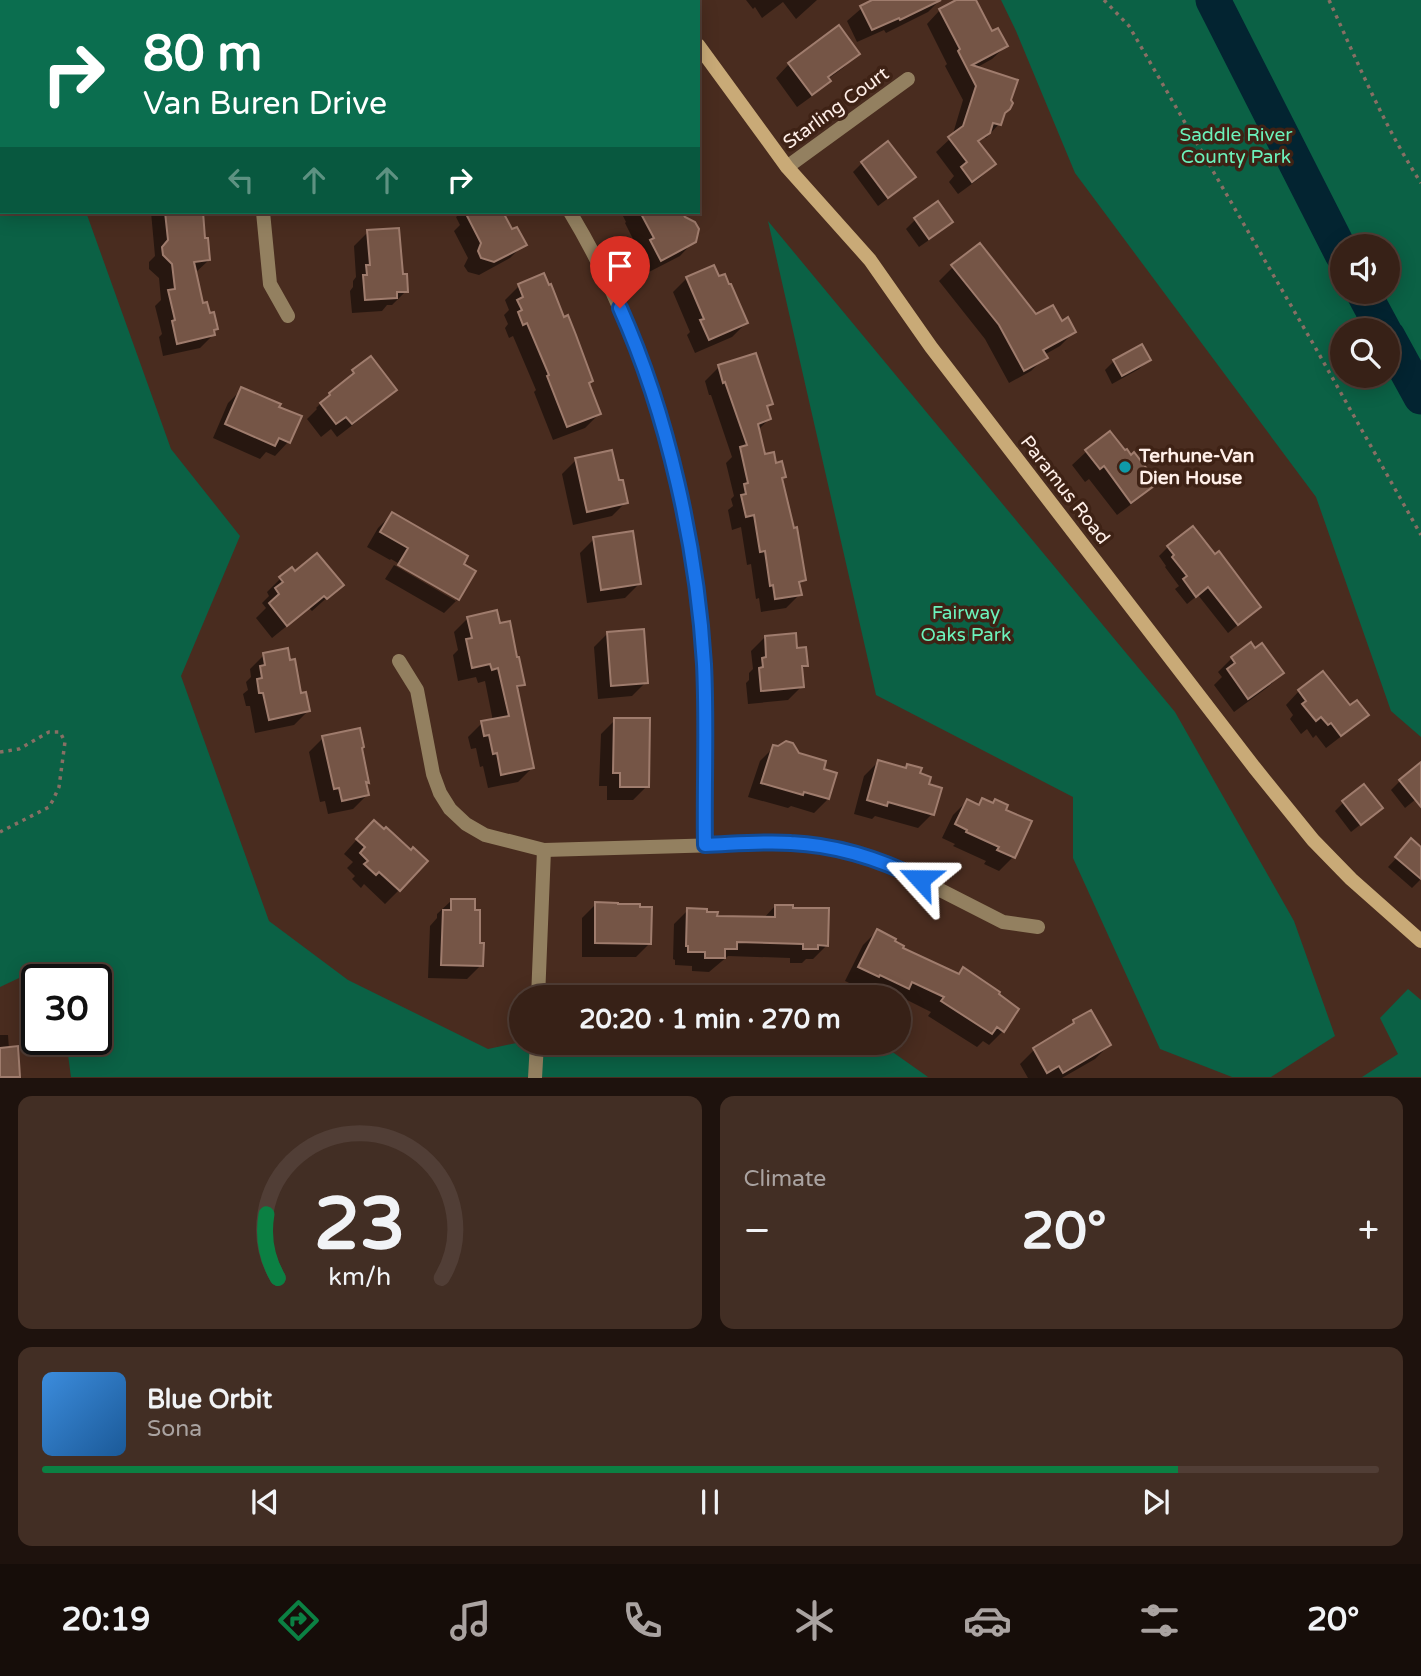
<!DOCTYPE html>
<html lang="en">
<head>
<meta charset="utf-8">
<style>
  :root { --surface:#372117; --page:#422e24; --text:#f1f3f6; --muted:#aaa3a1; --line:#513e36; --accent:#0b8043 }
  body { margin:0; font-family:"Varela Round",sans-serif; background:var(--page); color:var(--text); height:100vh; display:flex; flex-direction:column; font-size:26px; white-space:nowrap }
  * { box-sizing:border-box; margin:0 }
  p { font-size:23px; color:var(--muted) }
  .icon { flex:none; width:38px; height:38px; fill:none; stroke:currentColor; stroke-width:2; stroke-linecap:round; stroke-linejoin:round }
  .map { position:relative; height:1078px; overflow:hidden }
  .side { display:flex; flex-direction:column; gap:18px; padding:18px; background:#1e120d; flex:1 }
  .side>* { flex:none }
  .hud { position:absolute; left:0px; top:0px; width:700px; height:214px; box-shadow:0 4px 18px #0003,0 0 0 2px var(--line); background:#0b6e4f; color:#fff; overflow:hidden }
  .fabs { position:absolute; left:1330px; top:234px; display:grid; gap:14px }
  .fabs a { display:grid; place-items:center; width:70px; height:70px; border-radius:50%; background:var(--surface); box-shadow:0 4px 18px #0003,0 0 0 2px var(--line); font-size:35px }
  .speed { position:absolute; left:21px; top:964px; display:flex; gap:14px; font-size:35px; font-weight:700; text-align:center }
  .speed>* { display:grid; place-content:center; width:91px; height:91px; border-radius:50%; background:var(--surface); box-shadow:0 4px 18px #0003,0 0 0 2px var(--line); line-height:1 }
  .speed .limit { border:4px solid #111; border-radius:10px; background:#fff; color:#111 }
  .pin { position:absolute; display:grid; place-items:center; width:60px; height:60px; color:#fff; margin:-72px -30px; border-radius:50% 50% 50% 0; rotate:-45deg; box-shadow:0 0 7px #0007 }
  .pin .icon { rotate:45deg }
  .me { position:absolute; width:77px; margin:-38px; rotate:294deg; stroke-linejoin:round; filter:drop-shadow(0 0 5px #0008) }
  .turn { display:flex; align-items:center; gap:24px; height:147px; padding:0 28px; font-size:32px }
  .turn .icon { width:91px; height:91px; stroke-width:2.5 }
  .turn b { display:block; font-size:49px; line-height:60px }
  .lanes { display:flex; align-items:center; height:66px; padding:0 28px; background:#0003; justify-content:center; gap:35px; direction:ltr }
  .lanes .off { opacity:.35 }
  .big { font-size:52px; font-weight:700; line-height:1.1 }
  .side .tile { flex:1; display:flex; flex-direction:column; justify-content:center; gap:10px; min-width:0; padding:0 24px; border-radius:14px; background:var(--page) }
  .side .dial { align-items:center; gap:0 }
  .dial svg { height:182px; overflow:visible; fill:none; stroke:var(--line); stroke-width:7; stroke-linecap:round; text-anchor:middle }
  .dial text { fill:var(--text); stroke:none }
  .song { display:flex; align-items:center; gap:21px }
  .cover { width:84px; height:84px; border-radius:10px; background:linear-gradient(135deg,hsl(210 70% 55%),hsl(210 70% 35%)) }
  .played { height:7px; border-radius:4px; background:linear-gradient(90deg,var(--accent) 85%,var(--line) 85%) }
  .keys { display:flex; justify-content:space-around; direction:ltr }
  .heat { display:flex; justify-content:space-between; align-items:center; font-size:38px; direction:ltr }
  .side .tiles { flex:1; display:grid; gap:18px; grid-template-columns:1fr 1fr }
  .tile:last-child { grid-column:span 2 }
  .trip { position:absolute; left:509px; top:985px; width:402px; height:70px; border-radius:35px; background:var(--surface); box-shadow:0 4px 18px #0003,0 0 0 2px var(--line); font-weight:700; line-height:70px; text-align:center }
  .menu { display:flex; height:112px; justify-content:space-around; align-items:center; background:#160d09; color:var(--muted) }
  .menu .icon { width:49px; height:49px }
  .menu .active { color:var(--accent) }
  .menu b { font-size:32px; color:var(--text) }
  .map>svg:first-child { display:block }
</style>
</head>
<body>
<div class="map">
<svg width="1421" height="1078" viewBox="0 0 1421 1078">
  <rect width="100%" height="100%" fill="#492c1f"/>
  <g fill="#0b6145" fill-rule="evenodd">
    <polygon points="0,0 26,0 27,2 2,2 2,212 86,212 171,449 240,536 181,676 269,921 348,980 488,1049 521,1042 874,1043 894,1053 928,1077 71,1077 66,1040 96,1040 96,980 57,980 53,962 0,987"/>
    <path d="M 1001,0 L 1421,0 L 1421,737 L 1391,711 L 1316,497 L 1075,173 L 1016,31 ZM 1342,247 L 1388,247 L 1388,292 L 1342,292 ZM 1342,331 L 1388,331 L 1388,376 L 1342,376 Z"/>
    <polygon points="768,221 1175,712 1294,921 1335,1036 1271,1077 1232,1077 1160,1049 1073,858 1073,797 876,695"/>
    <polygon points="1408,989 1421,1000 1421,1077 1362,1077 1398,1054 1380,1018"/>
  </g>
  <g fill="#0007">
    <polygon points="127,0 173,0 171,2 128,2"/>
    <polygon points="279,0 320,0 311,2 279,2"/>
    <polygon points="746,0 817,0 796,19 783,2 762,18 755,7 753,9"/>
    <polygon points="871,0 940,0 928,12 886,33 884,30 857,42 847,21"/>
    <polygon points="960,0 974,0 991,33 1006,46 992,59 976,68 1003,115 999,124 986,138 983,137 977,143 994,164 980,178 958,194 949,182 954,176 936,152 952,137 963,100 945,66 947,64 927,24 940,10"/>
    <polygon points="857,54 843,68 828,79 828,81 815,94 797,107 776,78 789,64"/>
    <polygon points="888,144 913,177 904,186 878,206 853,172 862,163"/>
    <polygon points="938,203 951,222 942,231 919,247 906,229 915,220"/>
    <polygon points="151,212 200,212 203,240 209,260 195,273 202,305 216,329 213,332 214,334 200,348 163,356 159,337 162,334 155,306 161,300 159,278 149,269 149,262 155,256"/>
    <polygon points="299,212 328,212 324,216 300,216"/>
    <polygon points="462,212 501,212 511,232 524,244 510,258 479,275 468,272 464,266 468,258 454,231 460,225 456,217"/>
    <polygon points="624,212 680,212 694,241 680,256 647,273 637,255 640,253 625,223 626,222 622,214"/>
    <polygon points="368,232 401,276 406,291 392,305 387,305 382,311 352,313 350,291 353,287 353,281 356,277 354,246"/>
    <polygon points="953,267 1035,317 1061,323 1074,332 1060,346 1044,355 1045,357 1031,371 1009,383 985,339 939,281"/>
    <polygon points="687,278 746,323 732,337 695,353 687,335 690,332 673,292"/>
    <polygon points="519,286 588,384 599,414 585,428 553,440 534,392 536,390 513,336 509,338 505,328 508,324 504,315 509,310 505,300"/>
    <polygon points="370,359 394,390 380,404 337,437 331,429 321,437 307,419 317,409 316,408 353,372"/>
    <polygon points="1148,360 1139,369 1112,384 1105,370 1114,361"/>
    <polygon points="719,367 771,403 766,408 769,419 758,430 764,456 775,465 784,477 781,480 804,580 798,586 800,594 786,608 761,612 759,598 756,599 751,564 747,565 741,527 732,530 728,510 733,506 731,499 734,496 726,463 732,457 711,395 709,395 705,381"/>
    <polygon points="242,389 288,442 275,456 266,452 260,459 213,438 228,403"/>
    <polygon points="1110,434 1155,483 1141,497 1117,515 1089,479 1085,482 1072,465 1086,452"/>
    <polygon points="576,460 617,482 626,502 612,516 573,525 562,474"/>
    <polygon points="392,514 462,564 474,571 458,599 444,613 385,579 394,565 456,601 456,597 391,559 390,560 367,547 378,528"/>
    <polygon points="594,539 639,584 625,598 587,603 580,553"/>
    <polygon points="1168,547 1259,607 1228,633 1198,595 1187,604 1175,589 1179,586 1165,567 1166,566 1159,556"/>
    <polygon points="295,573 341,585 312,611 309,608 272,638 256,618 266,608 262,603 269,596 267,592 281,578"/>
    <polygon points="468,618 523,684 516,690 532,768 518,782 488,788 483,766 480,767 476,748 471,749 468,737 482,723 493,721 485,681 478,683 476,677 458,681 453,655 458,650 454,632"/>
    <polygon points="608,633 646,682 632,696 598,699 594,647"/>
    <polygon points="765,637 795,650 806,665 801,670 802,686 788,700 748,704 746,683 749,680 749,673 753,669 751,651"/>
    <polygon points="264,655 300,695 308,711 294,725 255,733 250,706 246,706 243,694 248,690 246,682 251,677 250,669"/>
    <polygon points="1232,658 1282,673 1268,687 1234,712 1214,685 1222,677 1218,672"/>
    <polygon points="1299,691 1350,708 1366,715 1352,728 1326,748 1316,735 1313,738 1307,729 1301,734 1290,719 1293,715 1286,705"/>
    <polygon points="615,720 647,786 633,800 607,800 607,786 599,786 601,734"/>
    <polygon points="323,738 360,749 367,782 365,784 367,795 353,809 328,814 325,801 320,802 309,752"/>
    <polygon points="774,747 798,755 821,770 828,799 814,813 791,806 788,808 748,797 760,761"/>
    <polygon points="878,762 904,770 907,766 918,775 927,785 932,814 918,828 875,816 872,819 854,814 864,776"/>
    <polygon points="1421,766 1421,795 1405,808 1391,790 1400,781"/>
    <polygon points="982,800 992,804 995,801 1004,810 1013,857 999,871 984,864 986,861 953,846 955,844 942,838 953,815 967,801 977,805"/>
    <polygon points="1344,802 1371,816 1351,832 1335,811"/>
    <polygon points="360,836 399,890 385,904 364,884 361,888 352,879 355,876 347,868 353,862 344,854"/>
    <polygon points="1406,848 1421,849 1421,879 1412,888 1388,867"/>
    <polygon points="452,900 478,944 481,965 467,979 428,978 430,926 437,918 437,914"/>
    <polygon points="596,904 650,943 636,957 582,957 582,918"/>
    <polygon points="775,906 827,945 813,959 806,959 802,963 790,963 790,958 728,956 709,972 692,971 692,966 675,965 675,960 673,959 674,924 688,910 705,913 716,918 763,919"/>
    <polygon points="877,931 901,948 957,975 963,969 1003,1031 989,1045 983,1041 977,1047 928,1016 931,1012 899,996 898,998 885,998 866,988 864,990 845,981 863,945"/>
    <polygon points="1074,1022 1109,1045 1095,1059 1062,1078 1028,1078 1020,1064 1034,1050 1065,1031"/>
    <polygon points="0,1035 8,1035 9,1049 17,1048 18,1078 0,1078"/>
  </g>
  <g fill="none" stroke-linecap="round" stroke-linejoin="round">
    <g stroke="#032431" stroke-width="35">
      <polyline points="1213,0 1342,254"/>
      <polyline points="1363,292 1384,331"/>
      <polyline points="1388,337 1421,397"/>
    </g>
  </g>
  <g fill="#755546" stroke="#9f7c6d" stroke-width="2">
    <polygon points="872,0 941,0 900,20 899,18 872,30 860,6"/>
    <polygon points="956,0 976,0 992,31 998,28 1008,46 972,65 1018,80 1011,100 1013,103 1010,109 1005,113 1001,125 993,123 990,133 978,141 996,164 972,182 961,167 967,162 948,137 963,126 976,86 958,51 960,49 939,9"/>
    <polygon points="839,25 860,54 828,77 831,81 812,95 788,63"/>
    <polygon points="888,141 916,177 888,198 861,162"/>
    <polygon points="938,201 953,222 929,239 914,218"/>
    <polygon points="165,212 203,212 205,238 208,238 210,260 194,262 203,303 207,302 210,313 214,312 218,329 214,330 215,335 177,344 172,321 175,320 168,290 175,289 172,264 163,255 162,247 168,240"/>
    <polygon points="465,212 503,212 512,229 517,227 527,245 494,262 481,258 478,251 481,243"/>
    <polygon points="640,212 682,212 685,217 695,222 699,229 696,242 661,261 650,240 654,238"/>
    <polygon points="399,228 403,274 407,274 408,292 397,292 397,298 365,300 363,275 367,275 366,265 370,265 367,230"/>
    <polygon points="980,243 1036,314 1053,305 1062,321 1068,317 1076,332 1043,350 1048,358 1024,371 999,325 951,265"/>
    <polygon points="714,265 719,276 725,274 729,284 731,284 748,323 709,340 700,320 704,319 686,277"/>
    <polygon points="544,273 549,285 551,284 564,317 568,315 576,335 593,381 589,383 601,414 567,427 547,376 549,375 527,323 523,325 518,312 522,310 517,300 523,297 518,284"/>
    <polygon points="1142,344 1151,360 1122,376 1113,360"/>
    <polygon points="756,353 773,404 767,406 771,419 758,424 765,454 774,452 776,463 782,461 786,477 782,478 794,528 797,527 806,580 799,582 802,595 775,599 773,585 770,586 765,551 760,552 754,515 746,517 741,495 746,494 744,484 748,483 740,447 747,445 725,382 723,383 718,365"/>
    <polygon points="371,356 397,390 352,424 346,417 336,424 320,403 330,395 329,393 354,373 352,370"/>
    <polygon points="241,387 281,404 279,407 302,416 290,443 279,438 275,446 225,424"/>
    <polygon points="1110,431 1125,450 1127,449 1131,455 1134,452 1158,483 1131,503 1104,466 1100,469 1085,450"/>
    <polygon points="612,450 619,480 623,480 628,503 587,512 575,458"/>
    <polygon points="392,512 468,556 464,564 476,571 459,600 398,565 408,548 380,532"/>
    <polygon points="1193,526 1215,554 1219,551 1261,607 1238,625 1208,587 1196,597 1183,579 1187,576 1172,557 1174,555 1167,546"/>
    <polygon points="633,531 641,584 601,590 593,537"/>
    <polygon points="317,553 344,585 327,599 324,596 287,626 269,603 279,594 275,588 283,582 279,577 292,567 295,571"/>
    <polygon points="497,610 500,623 510,621 517,657 519,657 525,685 517,686 534,768 501,775 497,753 493,754 489,735 484,736 481,721 509,716 498,668 492,670 490,664 472,668 466,639 472,638 467,617"/>
    <polygon points="644,629 648,683 611,686 607,632"/>
    <polygon points="796,633 797,648 806,647 808,666 802,666 804,687 761,691 759,668 763,667 762,658 766,657 765,636"/>
    <polygon points="1251,642 1255,648 1262,643 1284,673 1248,699 1227,669 1235,663 1231,657"/>
    <polygon points="288,648 290,660 295,659 301,693 306,692 310,711 269,720 263,693 259,693 257,679 262,678 260,666 265,665 263,653"/>
    <polygon points="1323,671 1350,705 1357,700 1369,715 1341,736 1331,723 1328,725 1321,717 1316,721 1302,704 1306,701 1298,690"/>
    <polygon points="614,718 650,718 649,787 620,787 620,773 613,773"/>
    <polygon points="360,728 364,747 362,748 369,783 366,782 369,795 342,801 339,788 334,789 322,736"/>
    <polygon points="786,741 793,743 799,753 826,761 824,769 837,773 829,799 804,792 803,795 761,783 773,745 778,746"/>
    <polygon points="878,760 906,768 907,764 922,768 920,773 931,777 929,784 942,788 934,815 888,802 887,806 867,800"/>
    <polygon points="1421,762 1421,807 1399,780"/>
    <polygon points="1364,784 1383,808 1361,825 1342,801"/>
    <polygon points="982,798 993,803 995,799 1008,805 1006,810 1032,821 1015,858 997,850 999,847 966,832 967,830 955,824 967,799 979,805"/>
    <polygon points="374,820 384,829 386,827 411,850 413,847 428,861 400,891 379,872 376,875 364,864 368,861 360,853 365,847 356,839"/>
    <polygon points="1411,838 1421,847 1421,879 1395,857"/>
    <polygon points="451,899 475,899 475,910 480,910 480,943 484,943 483,966 441,965 443,910 451,910"/>
    <polygon points="595,902 618,903 618,904 640,904 640,907 652,907 651,944 595,943"/>
    <polygon points="775,905 793,905 793,908 829,908 828,946 818,945 818,949 803,949 803,944 737,942 737,949 725,949 725,958 705,958 705,952 688,952 688,946 686,946 687,908 707,909 707,912 718,912 717,916 775,917"/>
    <polygon points="877,929 896,939 895,941 904,946 903,948 959,974 963,967 1000,992 999,994 1019,1009 1004,1032 997,1027 992,1034 941,1001 944,997 912,982 909,989 880,975 879,977 858,967"/>
    <polygon points="1091,1010 1111,1045 1063,1073 1059,1066 1047,1073 1033,1048 1074,1023 1073,1020"/>
    <polygon points="18,1046 20,1077 0,1077 0,1048"/>
  </g>
  <g fill="none" stroke-linecap="round" stroke-linejoin="round">
    <g stroke="#886f64" stroke-width="3.5" stroke-dasharray="3.5 5" stroke-linecap="butt">
      <polyline points="1104,0 1129,26 1315,347 1421,535"/>
      <path d="M 1329,0 C 1357,61 1384,126 1421,183"/>
      <polyline points="0,752 19,749 49,732 60,732 65,742 59,787 53,800 49,807 0,832"/>
    </g>
    <g stroke="#938060" stroke-width="14">
      <polyline points="238,0 239,2"/>
      <polyline points="469,2 471,0"/>
      <polyline points="787,167 908,79"/>
      <polyline points="263,212 270,284 288,316"/>
      <path d="M 570,212 C 649,343 696,512 704,665 C 706,725 704,786 705,845"/>
      <polyline points="399,661 417,690 433,774 440,793 450,809 466,824 485,835 544,850 790,843 832,848 863,856 903,871 1003,922 1038,927"/>
      <polyline points="538,998 544,850"/>
      <polyline points="535,1078 537,1043"/>
    </g>
    <g stroke="#c9aa77" stroke-width="14">
      <polyline points="667,0 668,2"/>
      <polyline points="698,45 787,167 870,260 931,347 1254,767 1313,840 1351,879 1421,941"/>
    </g>
  </g>
  <g fill="none" stroke-linecap="round" stroke-linejoin="round">
    <defs>
      <path id="route" d="M 620,308 C 668,415 697,548 704,664 C 707,724 704,785 705,845 C 733,844 763,841 791,843 C 836,845 880,859 920,879"/>
    </defs>
    <use href="#route" stroke="#114b97" stroke-width="18"/>
    <use href="#route" stroke="#1a73e8" stroke-width="12"/>
  </g>
  <circle fill="#0f9aa8" stroke="#3e2215" stroke-width="2.5" cx="1125" cy="467" r="7"/>
  <g text-anchor="middle" dominant-baseline="central" stroke-width="7" stroke-linejoin="round" paint-order="stroke">
    <g font-size="19" fill="#ffefe8" stroke="#3e2215">
      <text transform="translate(836 108) rotate(-36)">Starling Court</text>
      <text transform="translate(1065 490) rotate(52)">Paramus Road</text>
    </g>
    <g font-size="19" fill="#6bf2bb" stroke="#3e2215">
      <text x="1236" y="135">Saddle River<tspan x="1236" dy="22">County Park</tspan></text>
      <text x="966" y="613">Fairway<tspan x="966" dy="22">Oaks Park</tspan></text>
    </g>
    <g font-size="19" font-weight="bold" fill="#ffefe8" stroke="#3e2215" text-anchor="start">
      <text x="1139" y="456">Terhune-Van<tspan x="1139" dy="22">Dien House</tspan></text>
    </g>
  </g>
</svg>
<div class="fabs">
<a><svg class="icon" aria-label="sound" viewBox="0 0 24 24"><path d="M4 9h4l5-4v14l-5-4H4zM17 9q2 3 0 6"/></svg></a>
<a><svg class="icon" aria-label="search" viewBox="0 0 24 24"><circle cx="10" cy="10" r="6"/><path d="M15 15l6 6"/></svg></a>
</div>
<div class="speed"><div class="limit">30</div></div>
<div class="pin" style="left:620px;top:308px;background:#d93025"><svg class="icon" aria-label="arrive" viewBox="0 0 24 24"><path d="M6 21V4h12l-3 4 3 4H6"/></svg></div>
<svg class="me" style="left:920px;top:879px" viewBox="-20 -20 40 40"><path d="M0-17L14 15 0 8-14 15z" fill="#1a73e8" stroke="#fff" stroke-width="4"/></svg>
<div class="trip">20:20 · 1 min · 270 m</div>
<div class="hud">
<div class="turn"><svg class="icon" aria-label="right" viewBox="0 0 24 24"><path d="M7 20v-9h11M14 6l5 5-5 5"/></svg><div><b>80 m</b>Van Buren Drive</div></div>
<div class="lanes"><svg class="icon off" aria-label="left" viewBox="0 0 24 24"><path d="M17 20v-9H6M10 6l-5 5 5 5"/></svg><svg class="icon off" aria-label="ahead" viewBox="0 0 24 24"><path d="M12 20V5M6 11l6-6 6 6"/></svg><svg class="icon off" aria-label="ahead" viewBox="0 0 24 24"><path d="M12 20V5M6 11l6-6 6 6"/></svg><svg class="icon" aria-label="right" viewBox="0 0 24 24"><path d="M7 20v-9h11M14 6l5 5-5 5"/></svg></div>
</div>
</div>
<section class="side">
<div class="tiles">
<div class="tile dial"><svg viewBox="0 0 100 80">
<path d="M14 69A42 42 0 1 1 86 69"/>
<path d="M14 69A42 42 0 0 1 9 41" stroke="#0b8043"/>
<text x="50" y="56" font-size="32" font-weight="700">23</text>
<text x="50" y="72" font-size="11">km/h</text>
</svg></div>
<div class="tile"><p>Climate</p>
<div class="heat"><a>−</a><b class="big">20°</b><a>+</a></div>
</div>
<div class="tile">
<div class="song"><i class="cover"></i><div><b>Blue Orbit</b><p>Sona</p></div></div>
<div class="played"></div>
<div class="keys"><svg class="icon" aria-label="previous" viewBox="0 0 24 24"><path d="M18 5L8 12l10 7zM5 5v14"/></svg><svg class="icon" aria-label="pause" viewBox="0 0 24 24"><path d="M8 5v14M16 5v14"/></svg><svg class="icon" aria-label="next" viewBox="0 0 24 24"><path d="M6 5l10 7-10 7zM19 5v14"/></svg></div>
</div>
</div>
</section>
<nav class="menu">
<b>20:19</b>
<svg class="icon active" aria-label="directions" viewBox="0 0 24 24"><path d="M12 3l9 9-9 9-9-9zM9 14v-3h6M13 9l2 2-2 2"/></svg>
<svg class="icon" aria-label="music" viewBox="0 0 24 24"><path d="M9 18V5l10-2v13"/><circle cx="6" cy="18" r="3"/><circle cx="16" cy="16" r="3"/></svg>
<svg class="icon" aria-label="phone" viewBox="0 0 24 24"><path d="M5 4h4l2 5-3 2q2 4 5 5l2-3 5 2v4C11 20 4 13 5 4z"/></svg>
<svg class="icon" aria-label="climate" viewBox="0 0 24 24"><path d="M12 3v18M4 7l16 10M4 17L20 7"/></svg>
<svg class="icon" aria-label="car" viewBox="0 0 24 24"><path d="M5 17H2v-5l4-1 3-4h7l3 4 3 1v5h-3M9 17h6M6 11h13"/><circle cx="7" cy="17" r="2"/><circle cx="17" cy="17" r="2"/></svg>
<svg class="icon" aria-label="filters" viewBox="0 0 24 24"><path d="M4 7h16M4 17h16"/><circle cx="9" cy="7" r="2"/><circle cx="15" cy="17" r="2"/></svg>
<b>20°</b>
</nav>
</body>
</html>
